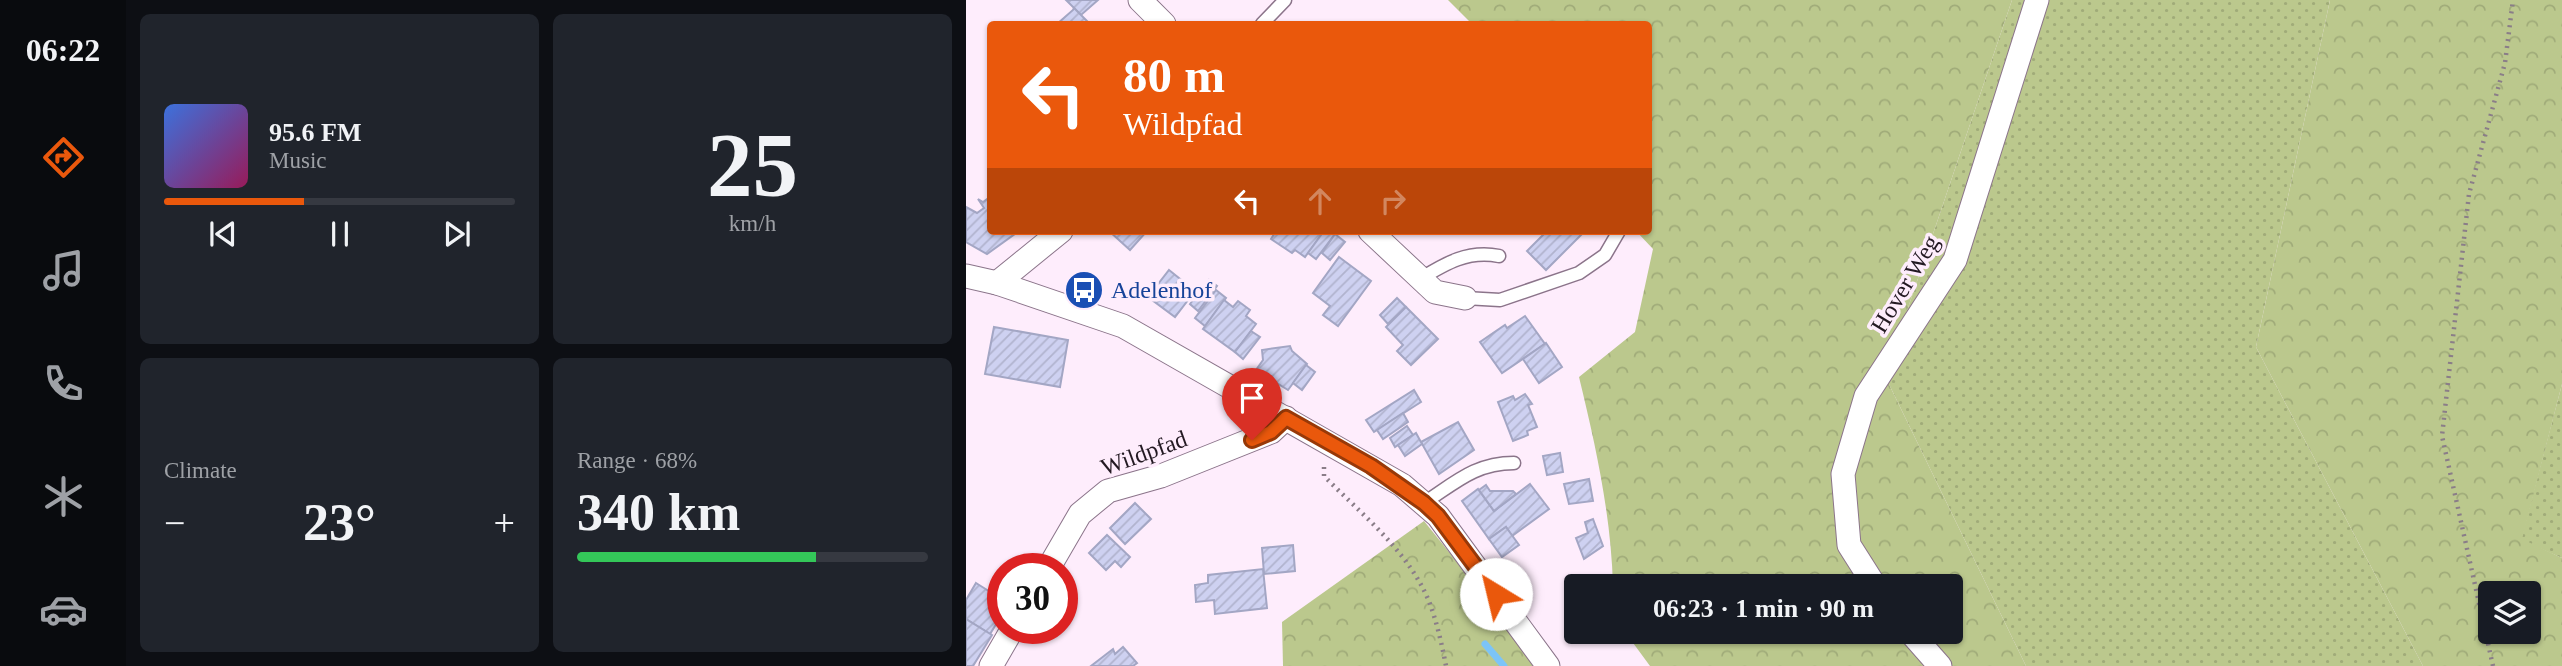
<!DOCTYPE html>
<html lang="en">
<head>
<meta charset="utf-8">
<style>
  :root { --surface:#171b24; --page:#20242c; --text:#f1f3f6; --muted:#9ea1a6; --line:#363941; --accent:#ea580c }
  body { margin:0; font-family:Georgia,serif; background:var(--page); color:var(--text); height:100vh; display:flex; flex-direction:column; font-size:26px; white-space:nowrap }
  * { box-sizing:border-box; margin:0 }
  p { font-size:23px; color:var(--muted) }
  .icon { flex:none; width:38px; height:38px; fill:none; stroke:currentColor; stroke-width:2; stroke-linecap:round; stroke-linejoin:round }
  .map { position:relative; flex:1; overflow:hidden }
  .details { display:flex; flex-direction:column; gap:14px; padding:14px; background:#0d0f14; width:840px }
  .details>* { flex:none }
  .guide { position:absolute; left:21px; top:21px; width:665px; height:214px; border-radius:7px; box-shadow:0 2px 5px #0004; background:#ea580c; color:#fff; overflow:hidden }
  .fabs { position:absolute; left:1512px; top:581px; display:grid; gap:14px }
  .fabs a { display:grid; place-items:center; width:63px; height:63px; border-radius:7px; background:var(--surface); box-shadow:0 2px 5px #0004; font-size:35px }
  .speed { position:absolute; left:21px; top:553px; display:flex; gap:14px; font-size:35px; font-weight:700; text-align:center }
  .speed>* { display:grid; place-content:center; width:91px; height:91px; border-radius:50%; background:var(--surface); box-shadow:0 2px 5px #0004; line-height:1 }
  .speed .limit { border:10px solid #d22; background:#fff; color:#111 }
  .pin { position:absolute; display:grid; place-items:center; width:60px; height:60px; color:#fff; margin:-72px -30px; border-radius:50% 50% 50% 0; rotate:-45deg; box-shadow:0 0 7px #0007 }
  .pin .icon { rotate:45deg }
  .me { position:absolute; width:77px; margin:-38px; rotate:324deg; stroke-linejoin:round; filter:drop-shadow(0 0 5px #0008) }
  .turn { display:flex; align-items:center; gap:24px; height:147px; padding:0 21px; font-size:32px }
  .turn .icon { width:91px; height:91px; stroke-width:2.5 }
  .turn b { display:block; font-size:49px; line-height:60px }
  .lanes { display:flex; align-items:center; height:66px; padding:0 21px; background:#0003; justify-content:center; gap:35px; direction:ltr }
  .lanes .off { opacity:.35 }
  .big { font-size:52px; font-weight:800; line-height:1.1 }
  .details .card { flex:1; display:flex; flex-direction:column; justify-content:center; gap:10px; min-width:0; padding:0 24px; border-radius:10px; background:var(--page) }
  .details .dial { align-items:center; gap:0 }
  .dial b { font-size:91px; line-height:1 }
  .song { display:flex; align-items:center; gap:21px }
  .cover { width:84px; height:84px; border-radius:10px; background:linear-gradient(135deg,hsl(220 70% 55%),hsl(330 70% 35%)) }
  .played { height:7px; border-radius:4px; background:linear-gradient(90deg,var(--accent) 40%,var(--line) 40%) }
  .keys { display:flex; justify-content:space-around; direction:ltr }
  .heat { display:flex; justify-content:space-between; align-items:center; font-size:38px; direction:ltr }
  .charge { height:10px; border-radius:5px; background:linear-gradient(90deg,#34c759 68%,var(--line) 0) }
  .details .tiles { flex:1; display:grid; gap:14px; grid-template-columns:repeat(2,1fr) }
  .trip { position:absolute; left:598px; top:574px; width:399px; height:70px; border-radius:7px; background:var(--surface); box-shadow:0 2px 5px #0004; font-weight:800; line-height:70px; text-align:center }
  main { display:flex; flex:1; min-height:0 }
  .tab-bar { display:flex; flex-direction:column; width:126px; justify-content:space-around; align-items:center; background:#090b0e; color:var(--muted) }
  .tab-bar .icon { width:49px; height:49px }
  .tab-bar .current { color:var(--accent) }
  .tab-bar b { font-size:32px; color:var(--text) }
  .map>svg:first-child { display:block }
</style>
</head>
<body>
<main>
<nav class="tab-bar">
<b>06:22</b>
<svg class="icon current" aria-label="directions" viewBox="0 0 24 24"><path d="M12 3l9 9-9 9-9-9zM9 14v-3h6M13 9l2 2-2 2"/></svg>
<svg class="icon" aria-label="music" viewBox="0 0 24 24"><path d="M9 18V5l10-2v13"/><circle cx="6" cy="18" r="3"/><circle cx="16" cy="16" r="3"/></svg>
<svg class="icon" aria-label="phone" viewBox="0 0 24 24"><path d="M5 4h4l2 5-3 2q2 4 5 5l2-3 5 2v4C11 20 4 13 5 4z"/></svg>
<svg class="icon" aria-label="climate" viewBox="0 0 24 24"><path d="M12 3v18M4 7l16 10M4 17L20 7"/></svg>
<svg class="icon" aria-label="car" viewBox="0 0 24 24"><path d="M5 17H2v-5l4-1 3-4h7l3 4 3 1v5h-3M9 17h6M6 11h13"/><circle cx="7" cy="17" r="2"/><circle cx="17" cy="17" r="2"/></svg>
</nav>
<section class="details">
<div class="tiles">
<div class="card">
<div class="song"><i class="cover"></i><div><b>95.6 FM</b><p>Music</p></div></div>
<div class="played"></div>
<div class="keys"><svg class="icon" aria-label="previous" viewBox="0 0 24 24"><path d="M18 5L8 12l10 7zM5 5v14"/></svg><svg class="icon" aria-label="pause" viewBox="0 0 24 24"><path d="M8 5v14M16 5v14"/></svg><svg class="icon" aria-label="next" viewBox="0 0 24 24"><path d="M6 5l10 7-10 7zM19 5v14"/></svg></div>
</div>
<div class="card dial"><b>25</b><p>km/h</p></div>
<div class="card"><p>Climate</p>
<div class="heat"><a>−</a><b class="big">23°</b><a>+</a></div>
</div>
<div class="card"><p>Range · 68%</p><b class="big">340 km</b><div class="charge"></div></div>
</div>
</section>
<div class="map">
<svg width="1596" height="666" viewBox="0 0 1596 666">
  <defs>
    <pattern id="grass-dots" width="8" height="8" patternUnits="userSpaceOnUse" patternTransform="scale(1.75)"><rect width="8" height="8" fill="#bbc88d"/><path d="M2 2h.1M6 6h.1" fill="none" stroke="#a0ab79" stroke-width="1.8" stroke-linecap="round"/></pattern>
    <pattern id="forest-crowns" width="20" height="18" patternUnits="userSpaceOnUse" patternTransform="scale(1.75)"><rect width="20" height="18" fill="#bbc88d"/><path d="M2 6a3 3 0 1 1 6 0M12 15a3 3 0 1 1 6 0" fill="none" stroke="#a0ab79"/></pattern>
    <pattern id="building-hatch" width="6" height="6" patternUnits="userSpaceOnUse" patternTransform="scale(1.75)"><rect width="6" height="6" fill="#ced1f1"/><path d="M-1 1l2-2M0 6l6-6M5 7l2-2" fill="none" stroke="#b1b3ce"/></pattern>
  </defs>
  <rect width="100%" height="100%" fill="#feedfc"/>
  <g fill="url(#grass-dots)">
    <polygon points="1046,0 1364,0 1290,347 1457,666 1060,666 919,376"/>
    <polygon points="1596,384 1596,558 1555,540"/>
  </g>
  <g fill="url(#forest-crowns)" fill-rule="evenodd">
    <path d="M 482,0 L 1046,0 L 919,376 L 1060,666 L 684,666 L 659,632 L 985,632 L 985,586 L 647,586 C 645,515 630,447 613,377 L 669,332 L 687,249 L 670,231 L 682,231 L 682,24 L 506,24 Z"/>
    <path d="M 1364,0 L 1596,0 L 1596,384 L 1556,539 L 1596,558 L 1596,666 L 1457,666 L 1290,347 ZM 1524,593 L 1563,593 L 1563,632 L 1524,632 Z"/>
    <polygon points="458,521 575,666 317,666 316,622"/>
  </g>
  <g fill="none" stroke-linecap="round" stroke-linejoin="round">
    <polyline stroke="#7cc4f8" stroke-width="7" points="519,644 538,666"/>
  </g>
  <g fill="url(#building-hatch)" stroke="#a3a6c4" stroke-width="2">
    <polygon points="100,0 132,0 115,15"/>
    <polygon points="108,8 124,24 91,24 107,10"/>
    <polygon points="24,197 24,231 53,231 21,254 0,242 0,207 11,213 18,208 12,199 17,202"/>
    <polygon points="143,231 181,231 164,250"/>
    <polygon points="310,231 358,231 339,257 329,250 326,253 305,239"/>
    <polygon points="358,231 369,234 350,259 342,253"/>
    <polygon points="577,231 617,231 618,232 580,270 561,251 579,233"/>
    <polygon points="369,234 379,242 364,260 356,253"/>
    <polygon points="373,257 405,281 372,326 357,315 364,306 347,293"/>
    <polygon points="203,270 229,291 209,317 182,297"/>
    <polygon points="243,280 251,286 232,311 224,304"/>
    <polygon points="250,290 260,298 239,326 229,318"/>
    <polygon points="431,298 440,307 422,324 414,315"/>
    <polygon points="258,300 267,307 272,301 284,310 280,316 290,324 269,352 237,329"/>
    <polygon points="440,307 472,339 445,365 431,351 437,345 420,327"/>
    <polygon points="559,316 579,344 536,373 514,342 539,325 541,328"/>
    <polygon points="28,327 102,340 94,387 19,374"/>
    <polygon points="285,331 294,337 277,359 269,352"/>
    <polygon points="580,343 596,367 573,383 557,359"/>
    <polygon points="324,346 326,351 341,364 322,390 290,370 297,360 296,350"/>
    <polygon points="340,365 349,372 336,390 327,383"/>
    <polygon points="448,390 455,402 408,432 400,420"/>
    <polygon points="559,394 566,404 562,405 571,427 561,431 562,435 547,441 532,402 547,396 549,400"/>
    <polygon points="437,413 442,422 417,439 411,430"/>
    <polygon points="492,422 508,450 473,474 455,442"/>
    <polygon points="441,426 447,435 429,447 424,438"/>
    <polygon points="450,433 456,444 439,456 432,445"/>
    <polygon points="594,453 597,472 581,475 577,456"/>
    <polygon points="623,479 627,501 603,504 598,484"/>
    <polygon points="564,484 583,509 546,536 540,527 523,539 496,501 512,489 528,511"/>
    <polygon points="520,485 524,491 547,491 550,494 528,511 513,490"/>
    <polygon points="169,503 185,519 159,544 144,528"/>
    <polygon points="627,519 637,546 618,559 610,538 622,533 619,522"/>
    <polygon points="540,527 553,545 536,557 523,539"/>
    <polygon points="141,535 164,557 155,567 149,561 140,570 123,553"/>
    <polygon points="327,545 329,571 298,574 296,548"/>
    <polygon points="297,569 301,608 249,614 248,600 230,602 229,585 242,583 242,575"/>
    <polygon points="10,583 37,600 37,613 24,634 0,619 0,600"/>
    <polygon points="0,619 26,635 7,666 0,666"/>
    <polygon points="157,647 171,663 167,666 125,666 147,649 149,654"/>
  </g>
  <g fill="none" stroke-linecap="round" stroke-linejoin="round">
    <defs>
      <g id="service">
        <polyline points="296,24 319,0"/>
        <path d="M 454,279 C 480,263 502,250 533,256"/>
        <polyline points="499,298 534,300 613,273 639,255 653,231"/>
        <path d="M 458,503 C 489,483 509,463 548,463"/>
      </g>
      <g id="minor">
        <polyline points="174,0 198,24"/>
        <polyline points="404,231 469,292 499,298"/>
        <polyline points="0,276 31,283 157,326 436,485 472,516 582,666"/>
        <polyline points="31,283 95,231"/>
        <polyline points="82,569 114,514 142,491 195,476 305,432 320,418"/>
        <polyline points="909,586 883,545 877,474 900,396 989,260 1071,0"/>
        <polyline points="944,632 974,666"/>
        <polyline points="25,666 47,628"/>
      </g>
    </defs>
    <use href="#service" stroke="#8b748a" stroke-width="15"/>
    <use href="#minor" stroke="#8b748a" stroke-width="25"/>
    <g stroke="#8a7d88" stroke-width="4.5" stroke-dasharray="2 5" stroke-linecap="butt">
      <path d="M 358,467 L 358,476 C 395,514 444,552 464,604 C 471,623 476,645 480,666"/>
      <polyline points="1527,666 1476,436 1503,194 1539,63 1547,0"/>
    </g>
    <use href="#service" stroke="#fff" stroke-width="12"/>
    <use href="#minor" stroke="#fff" stroke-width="23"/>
  </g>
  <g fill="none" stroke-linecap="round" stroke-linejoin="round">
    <defs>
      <polyline id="route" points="286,440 305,432 320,418 405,466 458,503 472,516 530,594"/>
    </defs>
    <use href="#route" stroke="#983908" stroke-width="18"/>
    <use href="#route" stroke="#ea580c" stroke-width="12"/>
  </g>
  <defs>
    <symbol id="bus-disc" viewBox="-11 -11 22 22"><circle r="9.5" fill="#1a4fb4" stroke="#feedfc"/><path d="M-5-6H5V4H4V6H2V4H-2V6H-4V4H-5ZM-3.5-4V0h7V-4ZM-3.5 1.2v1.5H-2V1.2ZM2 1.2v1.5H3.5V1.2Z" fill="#fff"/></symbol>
  </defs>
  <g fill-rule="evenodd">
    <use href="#bus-disc" x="96" y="268" width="44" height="44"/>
  </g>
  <g text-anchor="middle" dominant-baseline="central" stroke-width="7" stroke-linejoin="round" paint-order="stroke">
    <g font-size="24" fill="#231922" stroke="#feedfc">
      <text transform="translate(939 284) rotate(-59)">Hover Weg</text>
      <text transform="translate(178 453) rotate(-20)">Wildpfad</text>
    </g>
    <g font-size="24" fill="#164399" stroke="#feedfc" text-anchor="start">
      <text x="145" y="290">Adelenhof</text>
    </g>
  </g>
</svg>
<div class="fabs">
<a><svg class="icon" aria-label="layers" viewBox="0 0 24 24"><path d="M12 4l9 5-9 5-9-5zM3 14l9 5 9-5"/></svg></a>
</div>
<div class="speed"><div class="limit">30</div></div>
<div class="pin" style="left:286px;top:440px;background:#d93025"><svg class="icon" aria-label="arrive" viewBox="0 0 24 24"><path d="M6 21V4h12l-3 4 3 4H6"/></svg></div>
<svg class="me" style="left:530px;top:594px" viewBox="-20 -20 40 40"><circle r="19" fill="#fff"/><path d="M0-13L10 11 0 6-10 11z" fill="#ea580c"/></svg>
<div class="trip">06:23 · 1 min · 90 m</div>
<div class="guide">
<div class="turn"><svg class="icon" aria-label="left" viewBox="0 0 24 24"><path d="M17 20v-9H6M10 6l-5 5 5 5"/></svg><div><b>80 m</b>Wildpfad</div></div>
<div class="lanes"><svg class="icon" aria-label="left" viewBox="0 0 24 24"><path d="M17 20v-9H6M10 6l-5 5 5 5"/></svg><svg class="icon off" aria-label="ahead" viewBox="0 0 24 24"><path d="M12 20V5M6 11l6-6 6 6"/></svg><svg class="icon off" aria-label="right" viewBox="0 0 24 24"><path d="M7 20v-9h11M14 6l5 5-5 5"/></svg></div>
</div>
</div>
</main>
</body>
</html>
